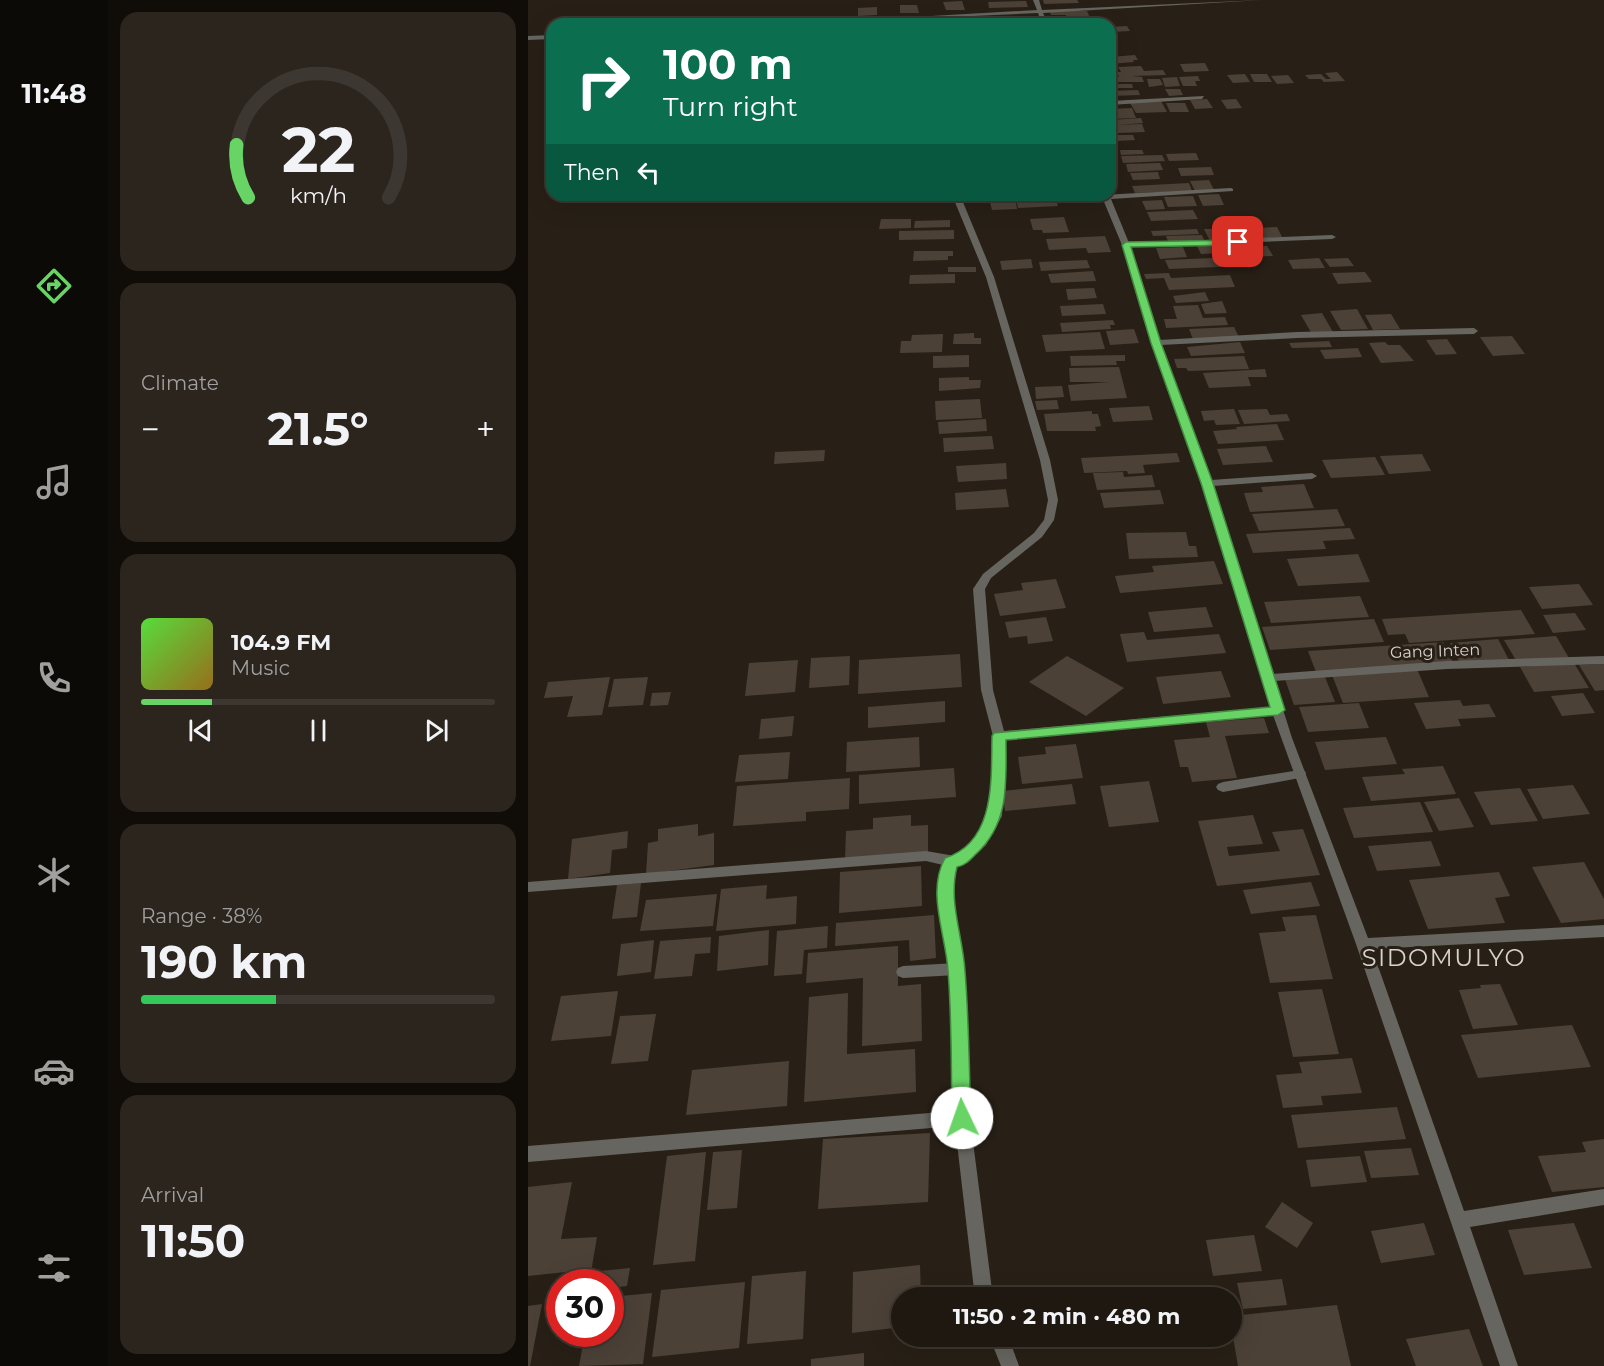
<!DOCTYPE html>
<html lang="en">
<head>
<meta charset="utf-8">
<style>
  :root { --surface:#1e1810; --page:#2b251e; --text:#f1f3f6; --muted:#a1a09f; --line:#3c3730; --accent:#68d465 }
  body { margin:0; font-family:Montserrat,sans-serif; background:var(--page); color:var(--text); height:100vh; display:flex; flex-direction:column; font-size:22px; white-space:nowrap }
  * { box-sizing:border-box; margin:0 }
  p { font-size:20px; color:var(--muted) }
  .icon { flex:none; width:33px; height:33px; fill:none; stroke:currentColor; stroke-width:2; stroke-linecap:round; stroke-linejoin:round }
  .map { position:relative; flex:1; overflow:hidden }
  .sheet { display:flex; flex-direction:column; gap:12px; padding:12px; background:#100d09; width:420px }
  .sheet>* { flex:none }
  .top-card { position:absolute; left:18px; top:18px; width:570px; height:183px; border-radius:18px; box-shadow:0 6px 24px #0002,0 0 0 2px var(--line); background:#0b6e4f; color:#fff; overflow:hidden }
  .speed { position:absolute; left:18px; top:1269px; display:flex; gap:12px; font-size:30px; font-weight:700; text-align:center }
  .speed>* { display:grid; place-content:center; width:78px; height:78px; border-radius:50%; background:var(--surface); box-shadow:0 6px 24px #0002,0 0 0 2px var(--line); line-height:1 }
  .speed .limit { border:9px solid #d22; background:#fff; color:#111 }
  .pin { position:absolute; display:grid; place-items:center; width:51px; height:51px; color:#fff; margin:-26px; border-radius:12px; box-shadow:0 3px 9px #0006 }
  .me { position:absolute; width:66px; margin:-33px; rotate:357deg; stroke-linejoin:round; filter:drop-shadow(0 0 4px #0008) }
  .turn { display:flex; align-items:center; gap:21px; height:126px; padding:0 18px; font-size:27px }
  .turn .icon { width:78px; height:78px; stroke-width:2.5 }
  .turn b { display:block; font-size:42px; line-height:51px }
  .then { display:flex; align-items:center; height:57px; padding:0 18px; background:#0003; gap:12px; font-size:22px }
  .big { font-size:45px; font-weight:700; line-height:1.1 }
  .sheet .card { flex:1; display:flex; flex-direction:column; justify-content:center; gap:9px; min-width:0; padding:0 21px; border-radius:18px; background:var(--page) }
  .sheet .dial { align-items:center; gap:0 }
  .dial svg { height:156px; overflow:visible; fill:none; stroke:var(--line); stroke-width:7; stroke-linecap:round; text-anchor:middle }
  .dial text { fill:var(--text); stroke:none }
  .song { display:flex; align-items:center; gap:18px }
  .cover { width:72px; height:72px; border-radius:9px; background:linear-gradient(135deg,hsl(110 70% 55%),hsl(40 70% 35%)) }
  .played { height:6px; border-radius:3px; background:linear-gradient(90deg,var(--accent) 20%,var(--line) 20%) }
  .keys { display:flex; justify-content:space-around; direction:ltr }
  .heat { display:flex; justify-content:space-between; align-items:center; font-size:33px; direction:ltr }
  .charge { height:9px; border-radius:4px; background:linear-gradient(90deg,#34c759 38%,var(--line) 0) }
  .trip { position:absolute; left:363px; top:1287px; width:351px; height:60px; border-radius:30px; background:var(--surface); box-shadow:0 6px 24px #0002,0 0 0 2px var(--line); font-weight:700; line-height:60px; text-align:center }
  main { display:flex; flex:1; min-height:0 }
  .menu { display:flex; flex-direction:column; width:108px; justify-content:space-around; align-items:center; background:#0c0a06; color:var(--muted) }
  .menu .icon { width:42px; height:42px }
  .menu .selected { color:var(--accent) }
  .menu b { font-size:27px; color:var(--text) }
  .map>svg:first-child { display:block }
</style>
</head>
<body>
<main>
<nav class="menu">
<b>11:48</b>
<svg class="icon selected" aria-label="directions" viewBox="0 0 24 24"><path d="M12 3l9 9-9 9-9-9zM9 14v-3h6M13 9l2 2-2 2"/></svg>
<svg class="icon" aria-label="music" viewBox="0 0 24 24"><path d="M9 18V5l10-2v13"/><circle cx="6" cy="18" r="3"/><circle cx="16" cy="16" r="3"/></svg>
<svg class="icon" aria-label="phone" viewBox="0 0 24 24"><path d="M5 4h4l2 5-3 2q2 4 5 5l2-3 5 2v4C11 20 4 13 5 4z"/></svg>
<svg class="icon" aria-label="climate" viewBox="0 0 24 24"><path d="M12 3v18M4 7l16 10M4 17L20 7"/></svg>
<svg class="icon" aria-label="car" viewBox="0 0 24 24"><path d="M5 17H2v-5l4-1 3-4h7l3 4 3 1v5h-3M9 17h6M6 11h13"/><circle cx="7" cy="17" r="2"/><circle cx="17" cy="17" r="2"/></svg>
<svg class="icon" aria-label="filters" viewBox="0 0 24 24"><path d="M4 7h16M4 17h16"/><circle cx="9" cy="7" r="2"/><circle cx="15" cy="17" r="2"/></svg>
</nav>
<section class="sheet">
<div class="card dial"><svg viewBox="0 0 100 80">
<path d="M14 69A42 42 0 1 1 86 69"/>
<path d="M14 69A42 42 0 0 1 8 42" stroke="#68d465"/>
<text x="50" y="56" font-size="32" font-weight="700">22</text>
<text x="50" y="72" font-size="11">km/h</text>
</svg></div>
<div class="card"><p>Climate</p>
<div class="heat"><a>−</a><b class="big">21.5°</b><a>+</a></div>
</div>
<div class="card">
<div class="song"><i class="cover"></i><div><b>104.9 FM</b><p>Music</p></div></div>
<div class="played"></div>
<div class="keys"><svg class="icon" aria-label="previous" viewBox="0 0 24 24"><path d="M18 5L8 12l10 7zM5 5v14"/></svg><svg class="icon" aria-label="pause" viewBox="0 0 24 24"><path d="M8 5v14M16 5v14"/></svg><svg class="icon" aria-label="next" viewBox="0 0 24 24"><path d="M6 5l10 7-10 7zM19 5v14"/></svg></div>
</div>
<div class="card"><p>Range · 38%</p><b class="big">190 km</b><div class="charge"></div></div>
<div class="card"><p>Arrival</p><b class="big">11:50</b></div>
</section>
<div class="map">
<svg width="1076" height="1366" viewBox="0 0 1076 1366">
  <rect width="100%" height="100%" fill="#282016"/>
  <g fill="#4b4137">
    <polygon points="515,0 549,0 551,3 516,4"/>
    <polygon points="434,1 437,10 418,10 415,2"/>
    <polygon points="498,1 500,7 461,8 460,2"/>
    <polygon points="372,5 389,5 391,13 372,13"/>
    <polygon points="349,7 349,15 330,16 330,8"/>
    <polygon points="522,11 559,11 563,20 539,21 538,15 523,15"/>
    <polygon points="467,16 469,20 446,22 444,17"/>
    <polygon points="599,26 602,31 582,32 582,27"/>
    <polygon points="607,55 610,60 605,60 606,62 582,64 582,57"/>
    <polygon points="677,63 681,71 656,72 652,64"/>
    <polygon points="613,66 616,71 635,70 638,75 604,76 614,77 616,82 588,82 587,77 591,77 589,72 593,72 590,67"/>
    <polygon points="809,72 817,81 796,82 793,79 781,79 777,75 793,74 798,79 803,79 797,73"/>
    <polygon points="717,74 722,82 705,83 699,75"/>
    <polygon points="722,74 739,74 744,82 726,82"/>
    <polygon points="760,75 766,83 749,84 743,76"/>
    <polygon points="670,76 672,81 667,81 669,86 655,86 651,77"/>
    <polygon points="649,77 652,86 637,87 634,78"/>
    <polygon points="619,79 632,79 635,85 621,87"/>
    <polygon points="582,84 604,84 605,88 582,88"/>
    <polygon points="637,89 652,89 655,95 641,96"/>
    <polygon points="610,90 612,95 582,96 582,91"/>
    <polygon points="679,99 685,108 667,109 662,100"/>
    <polygon points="708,99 714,108 699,109 693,100"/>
    <polygon points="633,101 639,112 608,113 602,103"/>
    <polygon points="638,103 657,103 661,112 642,112"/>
    <polygon points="604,108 608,118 582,119 582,109"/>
    <polygon points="613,118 615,123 589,125 614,124 617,132 590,133 587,124 582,124 582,120"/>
    <polygon points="586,135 605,135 607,140 589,141"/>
    <polygon points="592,150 614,150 616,154 593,155"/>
    <polygon points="668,153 671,160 641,161 638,154"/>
    <polygon points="634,155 637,161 595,163 593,156"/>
    <polygon points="632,163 635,170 600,172 598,164"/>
    <polygon points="683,167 686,175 653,176 650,168"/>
    <polygon points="630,172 632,179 605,180 602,173"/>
    <polygon points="681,180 686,190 667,191 662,181"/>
    <polygon points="661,183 664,191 607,193 604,186"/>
    <polygon points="691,194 696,205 675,206 670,195"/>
    <polygon points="352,195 400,195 400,197 351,198"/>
    <polygon points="448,195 467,195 468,198 487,197 489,209 464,210 461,198 449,198"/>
    <polygon points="507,195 531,195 533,200 528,200 530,206 490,208 488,198"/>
    <polygon points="665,196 669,206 640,207 636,197"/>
    <polygon points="634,200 637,209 618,210 614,201"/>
    <polygon points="665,210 670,219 623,221 619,212"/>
    <polygon points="536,217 541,232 515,233 514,230 505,230 502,219"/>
    <polygon points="353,219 383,219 383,228 351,229"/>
    <polygon points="422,220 422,227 386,228 387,221"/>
    <polygon points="749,227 754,237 735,238 729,228"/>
    <polygon points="719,228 724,239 705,240 700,229"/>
    <polygon points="669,229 671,234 625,236 623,231"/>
    <polygon points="676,229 697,229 702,240 682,241"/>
    <polygon points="426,230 426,239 371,240 371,231"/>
    <polygon points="674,235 677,242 641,244 638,236"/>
    <polygon points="577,236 583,252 560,253 558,248 521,250 518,239"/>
    <polygon points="690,245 694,253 673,254 669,246"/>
    <polygon points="721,246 739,246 745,256 718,257 716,251 724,251"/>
    <polygon points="655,247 659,257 632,259 628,248"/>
    <polygon points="386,251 425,251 425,256 420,256 420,260 385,261"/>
    <polygon points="710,257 714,266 641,269 637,260"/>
    <polygon points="791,258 797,268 765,269 760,260"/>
    <polygon points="820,258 826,266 802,267 796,259"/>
    <polygon points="503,259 505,268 474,270 472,261"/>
    <polygon points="559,260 562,268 513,271 511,262"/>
    <rect x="420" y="267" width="28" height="5"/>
    <polygon points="565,271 568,281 523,283 520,274"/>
    <polygon points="837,272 844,282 810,284 804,273"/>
    <polygon points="641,273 643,278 702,275 707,287 641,290 636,278 618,279 616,274"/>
    <polygon points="427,274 427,283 381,284 382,275"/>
    <polygon points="566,288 569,298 540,300 538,289"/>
    <polygon points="677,292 681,301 648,303 645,296"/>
    <polygon points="694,301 699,313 677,314 673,304"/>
    <polygon points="575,304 578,314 534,316 532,306"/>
    <polygon points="670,305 675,318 697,317 700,325 638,328 636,319 649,319 645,306"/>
    <polygon points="829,309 840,329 813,330 802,311"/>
    <polygon points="794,313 805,332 784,334 773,315"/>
    <polygon points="863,314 872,329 845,330 837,315"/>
    <polygon points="585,320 587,325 582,325 583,329 534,332 532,323"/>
    <polygon points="706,327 711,337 665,339 661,329"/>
    <polygon points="606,329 611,343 582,345 578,331"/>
    <polygon points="572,332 577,349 518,352 514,335"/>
    <polygon points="446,333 446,338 453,338 453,344 425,344 426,334"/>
    <polygon points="415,334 414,352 372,353 373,341 383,341 384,335"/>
    <polygon points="984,336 997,354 965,356 952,337"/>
    <polygon points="919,339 929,354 908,355 898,340"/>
    <polygon points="801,341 804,347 764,348 761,343"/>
    <polygon points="712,342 717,353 663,356 659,347"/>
    <polygon points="857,342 860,345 872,345 886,361 853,363 841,343"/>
    <polygon points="830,348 834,357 797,359 792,350"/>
    <polygon points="441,355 441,367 405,368 405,356"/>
    <polygon points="597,355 597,361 588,361 589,365 543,366 542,356"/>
    <polygon points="716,356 721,369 660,371 658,368 649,368 646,359"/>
    <polygon points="591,367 599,398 543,401 540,385 582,382 542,382 541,368"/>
    <polygon points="737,369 739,377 720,377 723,386 681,388 675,373"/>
    <polygon points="441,377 441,380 453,380 452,388 411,391 411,378"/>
    <polygon points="534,386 536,397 508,399 507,387"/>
    <polygon points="452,399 454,418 408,420 407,401"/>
    <polygon points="529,400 531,409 509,410 507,401"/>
    <polygon points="621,406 625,420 585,422 581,408"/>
    <polygon points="706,409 712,424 688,425 686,420 676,421 673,411"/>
    <polygon points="739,409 742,415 759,414 762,421 716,424 710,410"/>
    <polygon points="564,411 564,414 570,414 573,426 567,427 568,431 519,431 516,414"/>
    <polygon points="458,419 459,431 411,434 410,422"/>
    <polygon points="749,424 756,440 690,444 685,431 709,429 708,427"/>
    <polygon points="464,436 466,449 416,452 415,438"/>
    <polygon points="738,446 745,462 695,465 689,449"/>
    <polygon points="297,450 296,461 246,464 247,452"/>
    <polygon points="649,453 652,462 615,465 617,473 600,474 599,471 556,473 553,458"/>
    <polygon points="894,454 903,471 861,474 852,456"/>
    <polygon points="847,457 857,475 803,478 794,460"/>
    <polygon points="478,463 479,479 430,482 428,466"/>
    <polygon points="595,472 596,477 624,475 627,487 569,490 565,473"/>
    <polygon points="776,484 786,508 722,512 716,493 735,492 733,487"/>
    <polygon points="478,489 481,507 428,510 427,493"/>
    <polygon points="632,490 636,504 576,508 572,493"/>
    <polygon points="809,509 817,526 731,531 724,514"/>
    <polygon points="822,528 827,539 795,541 798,549 725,553 718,534"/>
    <polygon points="658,532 661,546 668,546 670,557 601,559 598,533"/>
    <polygon points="830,554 842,582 770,586 759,559"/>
    <polygon points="686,561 695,584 592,593 587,576 626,572 624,566"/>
    <polygon points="528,579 538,608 472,616 466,594 495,590 493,583"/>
    <polygon points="1051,584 1065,605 1014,609 1001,587"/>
    <polygon points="832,596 841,617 743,623 736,602"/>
    <polygon points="678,607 685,627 626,632 620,612"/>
    <polygon points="993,610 1007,634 881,643 877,634 860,635 854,619"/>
    <polygon points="1047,613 1058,630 1025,633 1015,615"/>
    <polygon points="518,617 525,641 500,644 499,636 481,638 477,622"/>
    <polygon points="846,619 856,642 742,650 734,627"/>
    <polygon points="616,632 619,640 691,634 698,653 599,662 592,634"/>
    <polygon points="1028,636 1041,658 989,662 976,640"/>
    <polygon points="970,639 981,660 932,664 922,643"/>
    <polygon points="915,642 925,662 788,672 780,651"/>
    <polygon points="432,654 434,687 330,694 331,660"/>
    <polygon points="322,656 321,685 281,688 283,658"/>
    <polygon points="539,656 596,688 558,716 501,682"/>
    <polygon points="270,660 267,692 217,696 221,663"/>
    <polygon points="1046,663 1061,688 1006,692 992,667"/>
    <polygon points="1076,664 1076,690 1067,691 1051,665"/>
    <polygon points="889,669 901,697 815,703 804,675"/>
    <polygon points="693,671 703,697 635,704 628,677"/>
    <polygon points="82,677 74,715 39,717 45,696 16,698 20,682"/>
    <polygon points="120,677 115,705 80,707 86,679"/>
    <polygon points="797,677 807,702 766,705 757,679"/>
    <polygon points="143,692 140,705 122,706 124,693"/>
    <polygon points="1055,693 1067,713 1034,716 1023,696"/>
    <polygon points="932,700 935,706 961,704 968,717 930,719 933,726 898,729 886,703"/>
    <polygon points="417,701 417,722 340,728 340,707"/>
    <polygon points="831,703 841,728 780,732 771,707"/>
    <polygon points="266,716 264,736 231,739 233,719"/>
    <polygon points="736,718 741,733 697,736 709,778 664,782 660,767 652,767 646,740 682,737 678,722"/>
    <polygon points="391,737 392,767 318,772 319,742"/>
    <polygon points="858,737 869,764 797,770 787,742"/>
    <polygon points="548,744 555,778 494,784 490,757 518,754 517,747"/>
    <polygon points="262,752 260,779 207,782 211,755"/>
    <polygon points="915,766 928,794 843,801 834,777 877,774 874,769"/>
    <polygon points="426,768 428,797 331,804 331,775"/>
    <polygon points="322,778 321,809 278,812 278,821 205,826 209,786"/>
    <polygon points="621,781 631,822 581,827 572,786"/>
    <polygon points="544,784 548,804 477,811 474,791"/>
    <polygon points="1045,785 1062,814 1015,819 999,789"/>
    <polygon points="992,788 1010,821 963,825 946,792"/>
    <polygon points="931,798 946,827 911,831 896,802"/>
    <polygon points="892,802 905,832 826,838 815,808"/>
    <polygon points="383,815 383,826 400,825 400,854 317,860 318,831 345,829 345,818"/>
    <polygon points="725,815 735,844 699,847 701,856 752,851 744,832 775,829 792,875 689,886 670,821"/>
    <polygon points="170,824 170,836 186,833 186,865 118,874 120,843 130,841 130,829"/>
    <polygon points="100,831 99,848 84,850 82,873 40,879 44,839"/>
    <polygon points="903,841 913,866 849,871 840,846"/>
    <polygon points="1056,862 1076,899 1076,919 1033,923 1004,867"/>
    <polygon points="393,866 394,906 311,913 312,872"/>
    <polygon points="971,872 982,896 967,898 977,923 900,929 881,880"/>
    <polygon points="783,882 792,906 723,914 715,890"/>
    <polygon points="113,883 109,917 84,919 89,885"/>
    <polygon points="239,885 238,899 269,896 268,924 188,931 193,889"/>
    <polygon points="189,894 185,926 112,931 118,900"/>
    <polygon points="406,915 408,958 382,961 381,940 307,946 308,923"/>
    <polygon points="788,915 805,979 742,983 731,933 758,931 754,917"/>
    <polygon points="300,926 299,948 276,950 274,974 246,976 249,931"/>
    <polygon points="241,930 240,965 189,971 191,936"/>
    <polygon points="183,937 182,953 167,954 164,976 126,979 132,941"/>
    <polygon points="126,940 123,972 89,976 93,944"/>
    <polygon points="370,946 370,986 393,984 394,1041 334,1046 335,978 278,983 280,953"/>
    <polygon points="972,984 990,1025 945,1029 931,990 953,988 952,985"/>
    <polygon points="794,989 811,1054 765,1057 750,992"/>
    <polygon points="90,991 83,1036 23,1041 33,996"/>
    <polygon points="320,993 319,1054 387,1049 388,1092 276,1102 281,997"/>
    <polygon points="128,1014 120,1061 83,1064 92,1016"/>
    <polygon points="1044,1025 1063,1067 950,1078 933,1035"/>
    <polygon points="824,1058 834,1093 793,1096 795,1105 755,1108 748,1075 774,1073 771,1062"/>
    <polygon points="261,1061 259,1106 158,1115 164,1070"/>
    <polygon points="869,1107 878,1139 770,1148 763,1115"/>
    <polygon points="402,1133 400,1202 290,1209 295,1139"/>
    <polygon points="1076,1139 1076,1187 1024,1192 1010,1156 1058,1152 1054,1142"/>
    <polygon points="883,1148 891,1175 843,1178 836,1151"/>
    <polygon points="214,1150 209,1208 179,1210 185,1152"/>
    <polygon points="178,1152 167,1261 125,1265 139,1156"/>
    <polygon points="832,1156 839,1182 783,1187 778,1160"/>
    <polygon points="44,1182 33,1239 69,1237 63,1272 102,1268 99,1286 82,1288 82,1282 45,1282 47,1271 0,1276 0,1187"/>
    <polygon points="754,1202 785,1223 769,1248 737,1227"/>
    <polygon points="896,1223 907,1255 853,1263 843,1231"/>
    <polygon points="1046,1223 1064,1268 996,1275 980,1230"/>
    <polygon points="726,1235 734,1271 685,1276 678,1240"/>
    <polygon points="392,1265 393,1298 374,1298 374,1327 324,1333 325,1272"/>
    <polygon points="278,1271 275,1339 219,1344 224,1276"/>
    <polygon points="754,1279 759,1305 715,1309 709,1283"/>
    <polygon points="217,1282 211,1348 124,1357 133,1290"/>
    <polygon points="124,1293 115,1364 51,1366 57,1334 82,1334 82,1297"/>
    <polygon points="14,1304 2,1366 0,1366 0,1306"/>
    <polygon points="809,1305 823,1366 710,1366 704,1331 704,1316"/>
    <polygon points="941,1329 955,1366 888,1366 878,1339"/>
    <polygon points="336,1353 336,1366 283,1366 283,1359"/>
  </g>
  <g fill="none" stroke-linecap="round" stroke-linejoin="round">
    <g fill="#67655f" fill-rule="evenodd">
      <polygon points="772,770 777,771 778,774 777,777 695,792 690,790 688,787 690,784 695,782"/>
      <polygon points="429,963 434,965 436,969 434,973 429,975 375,978 370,976 368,972 370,968 375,966"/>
    </g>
    <g fill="#67655f" fill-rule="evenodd">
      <polygon points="505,0 511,0 514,10 734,0 515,13 520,24 514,24 510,13 264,24 509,10"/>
      <polygon points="24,35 24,39 0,40 0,36"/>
      <polygon points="676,96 674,99 582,105 582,101"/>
      <path d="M 703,188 L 705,189 L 705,191 L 583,199 L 601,243 L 804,235 L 808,237 L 804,239 L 602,247 L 631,340 L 769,332 L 946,328 L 950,331 L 946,334 L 769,338 L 633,345 L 683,480 L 784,473 L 789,476 L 784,479 L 685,486 L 744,674 L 919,661 L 1076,656 L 1076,664 L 919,669 L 746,681 L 764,738 L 840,938 L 1076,925 L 1076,937 L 844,949 L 936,1211 L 1076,1189 L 1076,1205 L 942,1227 L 990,1366 L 972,1366 L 828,944 L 745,715 L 477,740 L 474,816 L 458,845 L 436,865 L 429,866 L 425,879 L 426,914 L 436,969 L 442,1118 L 465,1298 L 447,1298 L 427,1126 L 0,1162 L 0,1146 L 426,1111 C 424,1064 426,1016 422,969 C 418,934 405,900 415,865 L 398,861 L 0,892 L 0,882 L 398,851 L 427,856 L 448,838 L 460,816 L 462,800 L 465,736 L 453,690 L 445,589 L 455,574 L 506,533 L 516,520 L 520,500 L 512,460 L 458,277 L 424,195 L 432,195 L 466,277 L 522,460 L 530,500 L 526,520 L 514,537 L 463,578 L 457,589 L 465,690 L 476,731 L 742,707 L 674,483 L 624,343 L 594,245 L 574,197 L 574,195 Z"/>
      <polygon points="461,1336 480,1336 491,1366 473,1366"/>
    </g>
  </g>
  <path fill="#68d465" stroke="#448a42" stroke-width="1.5" d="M 713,240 L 713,244 L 710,245 L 603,247 L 633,343 L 685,483 L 757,710 L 750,715 L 478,740 C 478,782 482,823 448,854 C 442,860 438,865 429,867 C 420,902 435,936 437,971 C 441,1019 441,1069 443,1118 L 440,1123 L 434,1126 L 427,1123 L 424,1118 C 423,1069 424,1019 420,971 C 418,935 398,892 417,858 C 468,842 463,779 464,736 L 466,733 L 742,707 L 673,483 L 623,343 L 594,245 L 598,242 Z"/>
  <g text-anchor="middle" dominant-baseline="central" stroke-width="6" stroke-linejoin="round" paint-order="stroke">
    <g font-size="16" fill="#d8d3cd" stroke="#282016">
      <text transform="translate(907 651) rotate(-2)">Gang Inten</text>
    </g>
    <g font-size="24" letter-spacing="1.5" fill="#d8d3cd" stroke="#282016">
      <text x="916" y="957">SIDOMULYO</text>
    </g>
  </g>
</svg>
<div class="speed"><div class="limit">30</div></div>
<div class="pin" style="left:710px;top:242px;background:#d93025"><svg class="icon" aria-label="arrive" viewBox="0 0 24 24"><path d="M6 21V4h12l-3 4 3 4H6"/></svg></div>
<svg class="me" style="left:434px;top:1118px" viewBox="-20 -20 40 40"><circle r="19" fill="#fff"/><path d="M0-13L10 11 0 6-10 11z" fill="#68d465"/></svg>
<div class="trip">11:50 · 2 min · 480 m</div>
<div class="top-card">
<div class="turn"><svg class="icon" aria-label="right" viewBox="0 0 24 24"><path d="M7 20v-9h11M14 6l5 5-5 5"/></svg><div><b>100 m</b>Turn right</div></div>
<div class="then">Then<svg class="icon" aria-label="left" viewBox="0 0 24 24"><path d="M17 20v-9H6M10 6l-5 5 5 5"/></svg></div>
</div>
</div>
</main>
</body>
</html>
